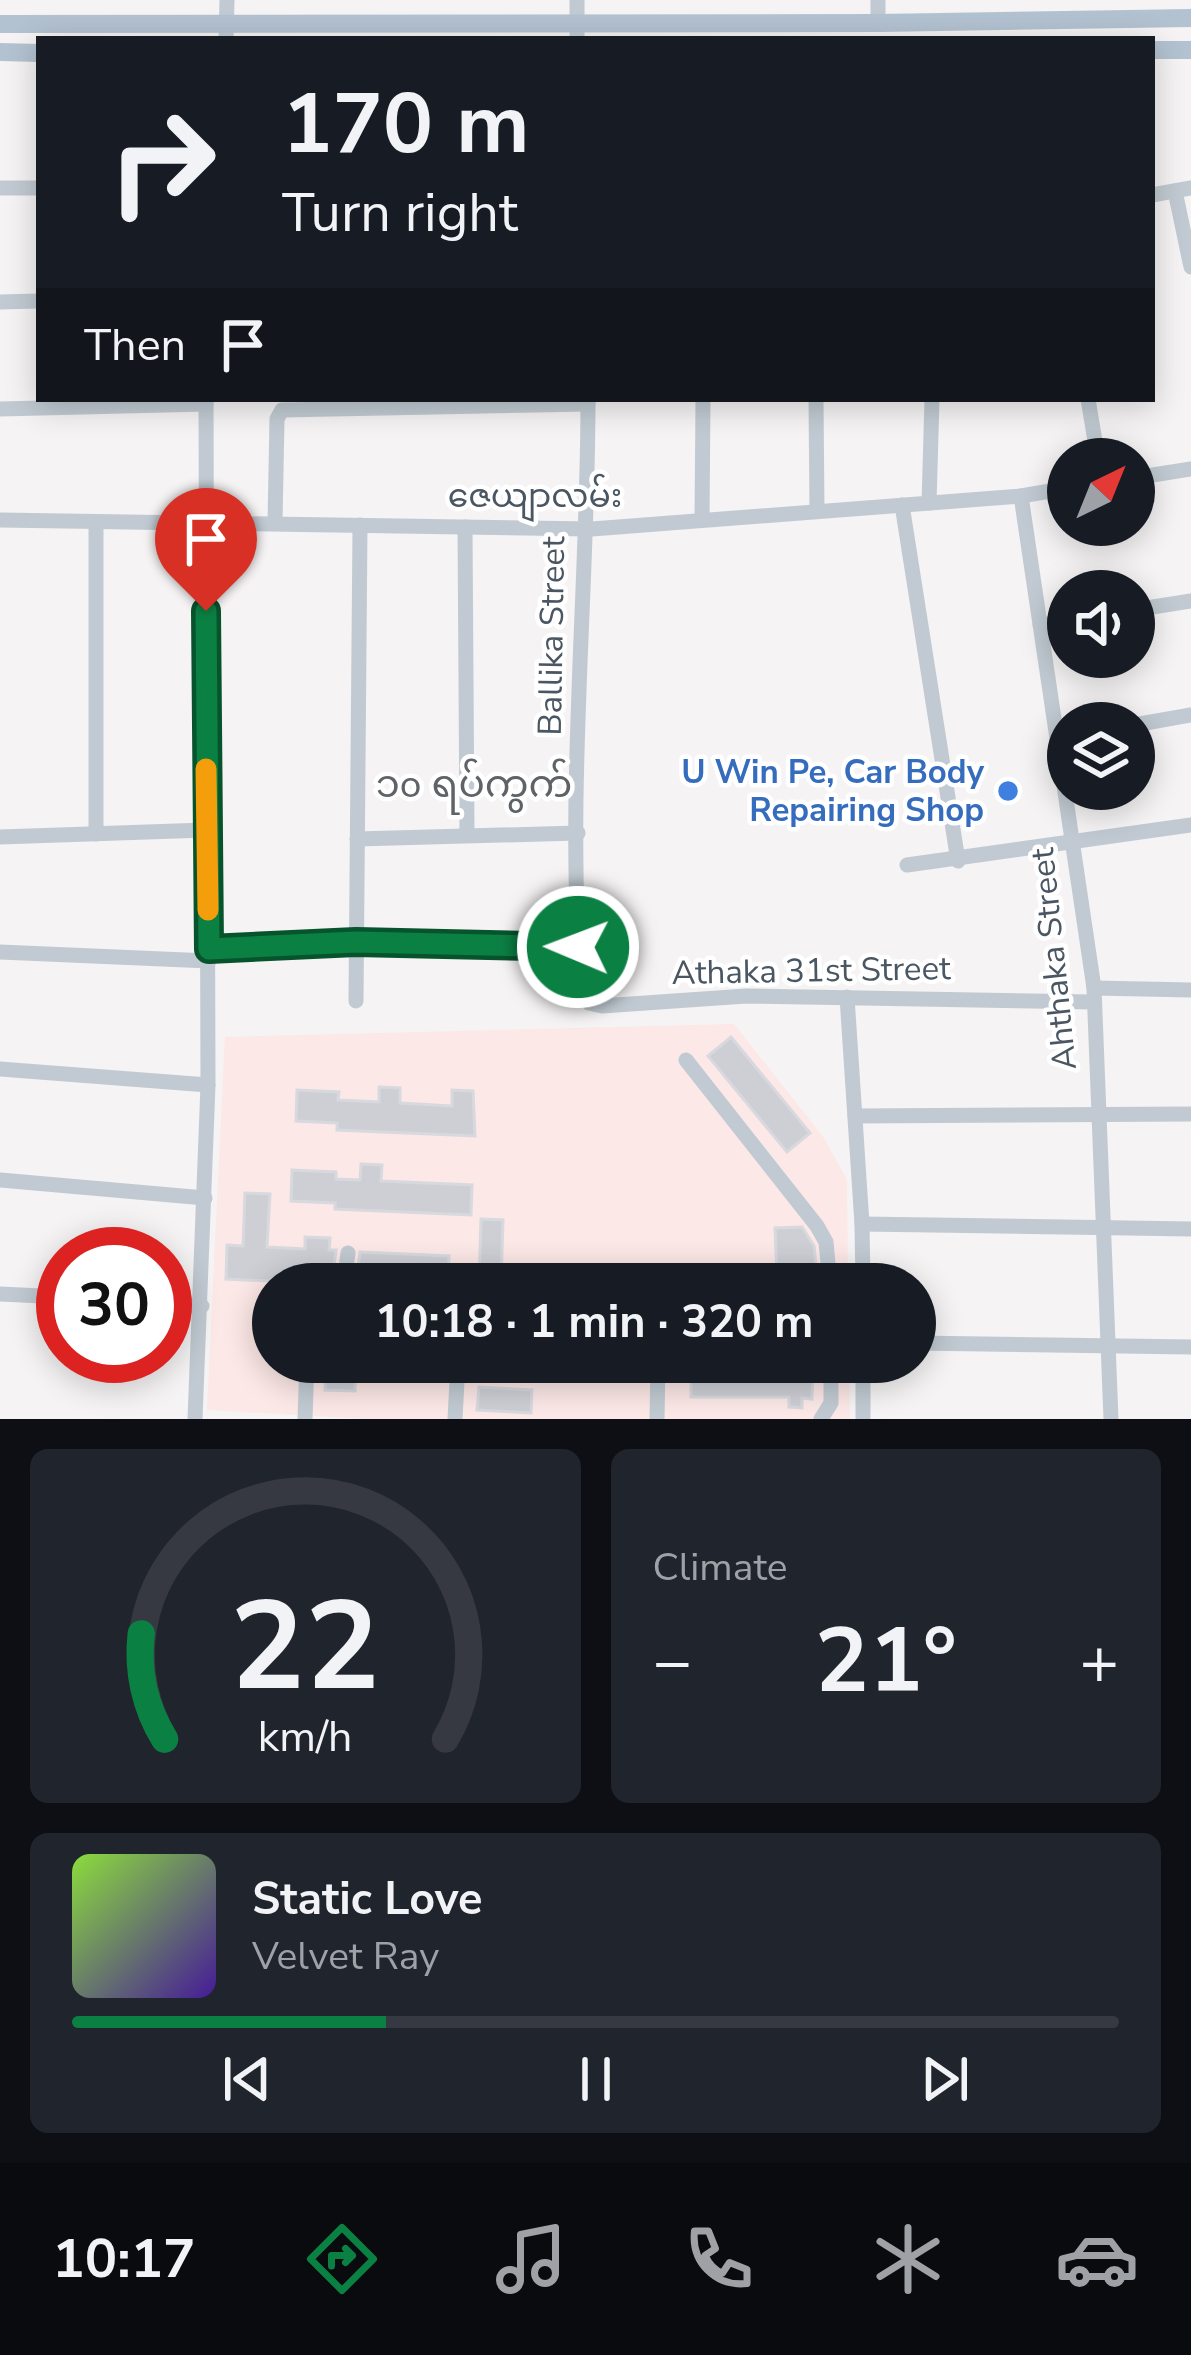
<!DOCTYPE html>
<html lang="en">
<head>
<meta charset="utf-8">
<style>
  :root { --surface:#171b24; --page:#20242c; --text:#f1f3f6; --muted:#9ea1a6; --line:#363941; --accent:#0b8043 }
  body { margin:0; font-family:"Nunito Sans","Noto Sans Myanmar",sans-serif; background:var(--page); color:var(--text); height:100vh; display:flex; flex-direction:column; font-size:45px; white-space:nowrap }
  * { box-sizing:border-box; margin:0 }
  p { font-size:39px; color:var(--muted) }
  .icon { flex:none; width:66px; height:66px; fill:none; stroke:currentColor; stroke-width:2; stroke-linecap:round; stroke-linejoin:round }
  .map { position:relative; height:1419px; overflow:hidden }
  .panel { display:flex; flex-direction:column; gap:30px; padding:30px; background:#0d0f14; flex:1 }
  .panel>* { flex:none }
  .guide { position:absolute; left:36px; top:36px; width:1119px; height:366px; border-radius:0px; box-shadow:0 6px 30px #0003; background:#171b24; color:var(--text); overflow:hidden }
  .needle { width:78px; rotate:43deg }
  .tools { position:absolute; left:1047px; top:438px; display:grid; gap:24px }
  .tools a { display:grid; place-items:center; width:108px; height:108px; border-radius:50%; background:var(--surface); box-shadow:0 6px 30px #0003; font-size:60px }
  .speed { position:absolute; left:36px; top:1227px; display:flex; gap:24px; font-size:60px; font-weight:700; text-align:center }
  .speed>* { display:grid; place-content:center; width:156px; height:156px; border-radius:50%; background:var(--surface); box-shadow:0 6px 30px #0003; line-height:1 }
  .speed .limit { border:18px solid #d22; background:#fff; color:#111 }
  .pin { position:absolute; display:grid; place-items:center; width:102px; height:102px; color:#fff; margin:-123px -51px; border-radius:50% 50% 50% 0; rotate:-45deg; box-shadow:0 0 12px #0007 }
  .pin .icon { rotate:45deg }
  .me { position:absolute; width:132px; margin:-66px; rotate:271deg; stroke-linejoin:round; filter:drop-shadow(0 0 9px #0008) }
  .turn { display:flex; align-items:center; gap:42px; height:252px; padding:0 48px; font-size:54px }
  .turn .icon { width:156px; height:156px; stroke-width:2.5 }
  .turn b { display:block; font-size:84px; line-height:102px }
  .then { display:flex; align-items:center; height:114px; padding:0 48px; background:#0003; gap:24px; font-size:45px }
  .big { font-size:90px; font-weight:700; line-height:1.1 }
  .panel .tile { flex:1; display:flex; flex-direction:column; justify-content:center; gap:18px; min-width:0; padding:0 42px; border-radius:18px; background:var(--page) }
  .panel .dial { align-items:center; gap:0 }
  .dial svg { height:312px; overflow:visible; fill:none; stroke:var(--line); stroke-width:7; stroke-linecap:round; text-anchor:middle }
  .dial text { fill:var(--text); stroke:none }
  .song { display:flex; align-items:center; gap:36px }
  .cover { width:144px; height:144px; border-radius:18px; background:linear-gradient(135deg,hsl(90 70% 55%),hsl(260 70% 35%)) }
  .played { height:12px; border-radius:6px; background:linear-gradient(90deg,var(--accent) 30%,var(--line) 30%) }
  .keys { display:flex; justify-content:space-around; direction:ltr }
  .heat { display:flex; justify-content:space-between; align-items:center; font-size:66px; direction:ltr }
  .panel .tiles { flex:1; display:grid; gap:30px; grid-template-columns:1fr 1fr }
  .tile:last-child { grid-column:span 2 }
  .trip { position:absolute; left:252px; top:1263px; width:684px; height:120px; border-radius:60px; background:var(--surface); box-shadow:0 6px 30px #0003; font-weight:700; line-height:120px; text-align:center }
  .dock { display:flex; height:192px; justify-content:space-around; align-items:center; background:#090b0e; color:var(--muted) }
  .dock .icon { width:84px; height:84px }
  .dock .current { color:var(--accent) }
  .dock b { font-size:54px; color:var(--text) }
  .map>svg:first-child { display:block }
</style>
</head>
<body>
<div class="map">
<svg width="1191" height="1419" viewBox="0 0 1191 1419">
  <rect width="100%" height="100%" fill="#f5f3f3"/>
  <polygon fill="#fce8e6" points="734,1024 824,1138 847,1180 848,1284 273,1284 273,1362 849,1362 850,1419 371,1419 207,1410 225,1037"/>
  <g fill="#cdcfd5" stroke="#d7d9de" stroke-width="3">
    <polygon points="731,1037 810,1133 787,1152 708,1056"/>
    <polygon points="379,1087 400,1088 400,1103 452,1106 452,1090 473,1091 475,1136 337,1130 337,1123 296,1121 297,1090 339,1092 338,1100 379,1102"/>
    <polygon points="361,1164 382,1165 381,1181 472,1185 471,1215 335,1209 335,1203 291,1201 292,1170 336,1172 336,1179 360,1180"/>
    <polygon points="245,1193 270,1194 267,1247 305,1249 305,1237 330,1238 329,1250 336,1250 332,1284 226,1279 227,1245 243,1246"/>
    <polygon points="481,1219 503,1220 501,1284 479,1284"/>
    <polygon points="802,1227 814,1246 817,1276 777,1277 775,1228"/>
    <polygon points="360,1252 449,1256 448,1284 356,1282"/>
    <polygon points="326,1362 356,1362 355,1391 325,1390"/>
    <polygon points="780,1363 813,1365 812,1399 802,1398 802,1408 789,1407 789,1397 691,1397 691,1374 779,1377"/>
    <polygon points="479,1387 532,1390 531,1413 477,1410"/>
  </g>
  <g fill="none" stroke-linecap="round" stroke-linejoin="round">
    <g stroke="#c1cad2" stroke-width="15">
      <polyline points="577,0 577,39"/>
      <polyline points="878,0 878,23"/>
      <polyline points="226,39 227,0"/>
      <polyline points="0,188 39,188"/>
      <polyline points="1175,191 1191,267"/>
      <polyline points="1152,195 1191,188"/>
      <polyline points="0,302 39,301"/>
      <path d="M 588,399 C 588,597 565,800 582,997 L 589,1003 L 602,1006 L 746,996 L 1094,1002"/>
      <polyline points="816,399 817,511"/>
      <polyline points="1088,399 1098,459"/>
      <polyline points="0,409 206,404"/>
      <polyline points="1134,478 1191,469"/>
      <polyline points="1021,496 1094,988 1111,1419"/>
      <polyline points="929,503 932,399"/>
      <polyline points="902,505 958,861"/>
      <polyline points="0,520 592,529 1021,496 1068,488"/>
      <polyline points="702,520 703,399"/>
      <polyline points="275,523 277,419 282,410 588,404"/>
      <polyline points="465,527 467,835"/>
      <polyline points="1134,610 1191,601"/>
      <polyline points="1040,625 1068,621"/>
      <polyline points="1134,725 1191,715"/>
      <polyline points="96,834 96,522"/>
      <polyline points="0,837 206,830"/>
      <polyline points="357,839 578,833"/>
      <polyline points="907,865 1191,825"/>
      <polyline points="209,949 356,942 578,947"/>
      <polyline points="0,952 209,961"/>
      <polyline points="1094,988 1191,990"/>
      <polyline points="847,997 862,1224 863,1284"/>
      <polyline points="356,1001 360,525"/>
      <polyline points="686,1060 817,1226 826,1242 830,1284"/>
      <polyline points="0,1069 208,1085"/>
      <polyline points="855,1116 1191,1114"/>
      <polyline points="0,1180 205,1198"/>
      <polyline points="862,1224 1191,1229"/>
      <polyline points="344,1284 348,1253"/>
      <polyline points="0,1294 63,1297"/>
      <polyline points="165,1304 202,1306"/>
      <polyline points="915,1343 1191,1347"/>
      <polyline points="863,1362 863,1419"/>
      <polyline points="195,1419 208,1085 206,399"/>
      <polyline points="305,1419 307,1362"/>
      <polyline points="455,1419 458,1362"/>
      <polyline points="657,1419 658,1362"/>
      <polyline points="821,1419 831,1403 831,1362"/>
    </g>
    <g stroke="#b3c2d1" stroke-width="18">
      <polyline points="0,24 878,23 1191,18"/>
      <polyline points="1152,50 1191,50"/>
      <polyline points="0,52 39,53"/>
    </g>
  </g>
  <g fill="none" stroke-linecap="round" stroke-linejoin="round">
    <defs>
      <polyline id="route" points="206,611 209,949 356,942 578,947"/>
    </defs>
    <use href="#route" stroke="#07532c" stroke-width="30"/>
    <use href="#route" stroke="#0b8043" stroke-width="21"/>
    <polyline stroke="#f59e0b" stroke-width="21" points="206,769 208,910"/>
  </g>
  <circle fill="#3f7fe0" stroke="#fff" stroke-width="4.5" cx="1008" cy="791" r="12"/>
  <g text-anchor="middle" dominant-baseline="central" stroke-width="9" stroke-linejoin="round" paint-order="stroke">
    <g font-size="33" fill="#4a5661" stroke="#fff">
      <text x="535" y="496">ဇေယျာလမ်း</text>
      <text transform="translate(552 636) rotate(-89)">Ballika Street</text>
      <text transform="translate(1054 959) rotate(-96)">Ahthaka Street</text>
      <text transform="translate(811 971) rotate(-1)">Athaka 31st Street</text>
    </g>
    <g font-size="33" font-weight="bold" fill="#366cbe" stroke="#fff" text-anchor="end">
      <text x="984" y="772">U Win Pe, Car Body<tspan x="984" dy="38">Repairing Shop</tspan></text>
    </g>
    <g font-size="39" fill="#5f6368" stroke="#fff">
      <text x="474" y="784">၁o ရပ်ကွက်</text>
    </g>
  </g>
</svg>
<div class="tools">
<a><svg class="needle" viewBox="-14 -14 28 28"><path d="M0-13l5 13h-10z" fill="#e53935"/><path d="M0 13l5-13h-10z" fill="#9ea1a6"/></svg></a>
<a><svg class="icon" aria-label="sound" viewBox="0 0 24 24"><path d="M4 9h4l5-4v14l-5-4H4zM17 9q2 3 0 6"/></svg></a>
<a><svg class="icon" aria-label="layers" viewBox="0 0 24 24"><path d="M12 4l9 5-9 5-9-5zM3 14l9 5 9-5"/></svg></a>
</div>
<div class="speed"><div class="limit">30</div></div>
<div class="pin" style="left:206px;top:611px;background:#d93025"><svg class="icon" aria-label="arrive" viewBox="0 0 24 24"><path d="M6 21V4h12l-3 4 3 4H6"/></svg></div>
<svg class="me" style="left:578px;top:947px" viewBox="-20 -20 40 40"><circle r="17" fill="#0b8043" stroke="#fff" stroke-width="3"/><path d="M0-11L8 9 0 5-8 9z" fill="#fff"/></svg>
<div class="trip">10:18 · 1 min · 320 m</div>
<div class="guide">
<div class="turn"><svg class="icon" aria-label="right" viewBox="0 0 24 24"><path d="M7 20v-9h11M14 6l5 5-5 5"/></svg><div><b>170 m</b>Turn right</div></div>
<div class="then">Then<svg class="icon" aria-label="arrive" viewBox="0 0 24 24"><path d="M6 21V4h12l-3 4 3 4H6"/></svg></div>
</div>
</div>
<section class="panel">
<div class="tiles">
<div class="tile dial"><svg viewBox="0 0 100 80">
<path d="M14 69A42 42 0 1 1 86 69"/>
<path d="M14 69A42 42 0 0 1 8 42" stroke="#0b8043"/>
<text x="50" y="56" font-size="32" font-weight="700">22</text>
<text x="50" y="72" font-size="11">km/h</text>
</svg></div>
<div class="tile"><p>Climate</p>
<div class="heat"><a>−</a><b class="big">21°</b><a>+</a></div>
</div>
<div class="tile">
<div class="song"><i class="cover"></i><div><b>Static Love</b><p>Velvet Ray</p></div></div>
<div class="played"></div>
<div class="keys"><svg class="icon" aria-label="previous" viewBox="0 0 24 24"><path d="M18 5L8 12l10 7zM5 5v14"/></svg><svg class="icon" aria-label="pause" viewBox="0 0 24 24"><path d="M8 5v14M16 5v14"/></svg><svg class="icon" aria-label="next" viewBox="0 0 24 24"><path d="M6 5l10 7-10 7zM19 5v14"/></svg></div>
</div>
</div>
</section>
<nav class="dock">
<b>10:17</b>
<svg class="icon current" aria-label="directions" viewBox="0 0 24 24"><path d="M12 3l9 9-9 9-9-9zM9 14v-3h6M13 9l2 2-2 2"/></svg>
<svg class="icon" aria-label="music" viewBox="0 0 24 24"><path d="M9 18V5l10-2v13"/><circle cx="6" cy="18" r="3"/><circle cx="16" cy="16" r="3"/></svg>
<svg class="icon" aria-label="phone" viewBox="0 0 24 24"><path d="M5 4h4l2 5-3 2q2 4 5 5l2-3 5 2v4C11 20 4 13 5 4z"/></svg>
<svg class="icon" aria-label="climate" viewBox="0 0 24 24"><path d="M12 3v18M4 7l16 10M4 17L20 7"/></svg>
<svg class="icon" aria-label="car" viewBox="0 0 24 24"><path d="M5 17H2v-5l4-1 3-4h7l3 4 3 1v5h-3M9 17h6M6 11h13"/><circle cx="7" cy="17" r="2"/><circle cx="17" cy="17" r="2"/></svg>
</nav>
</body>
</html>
